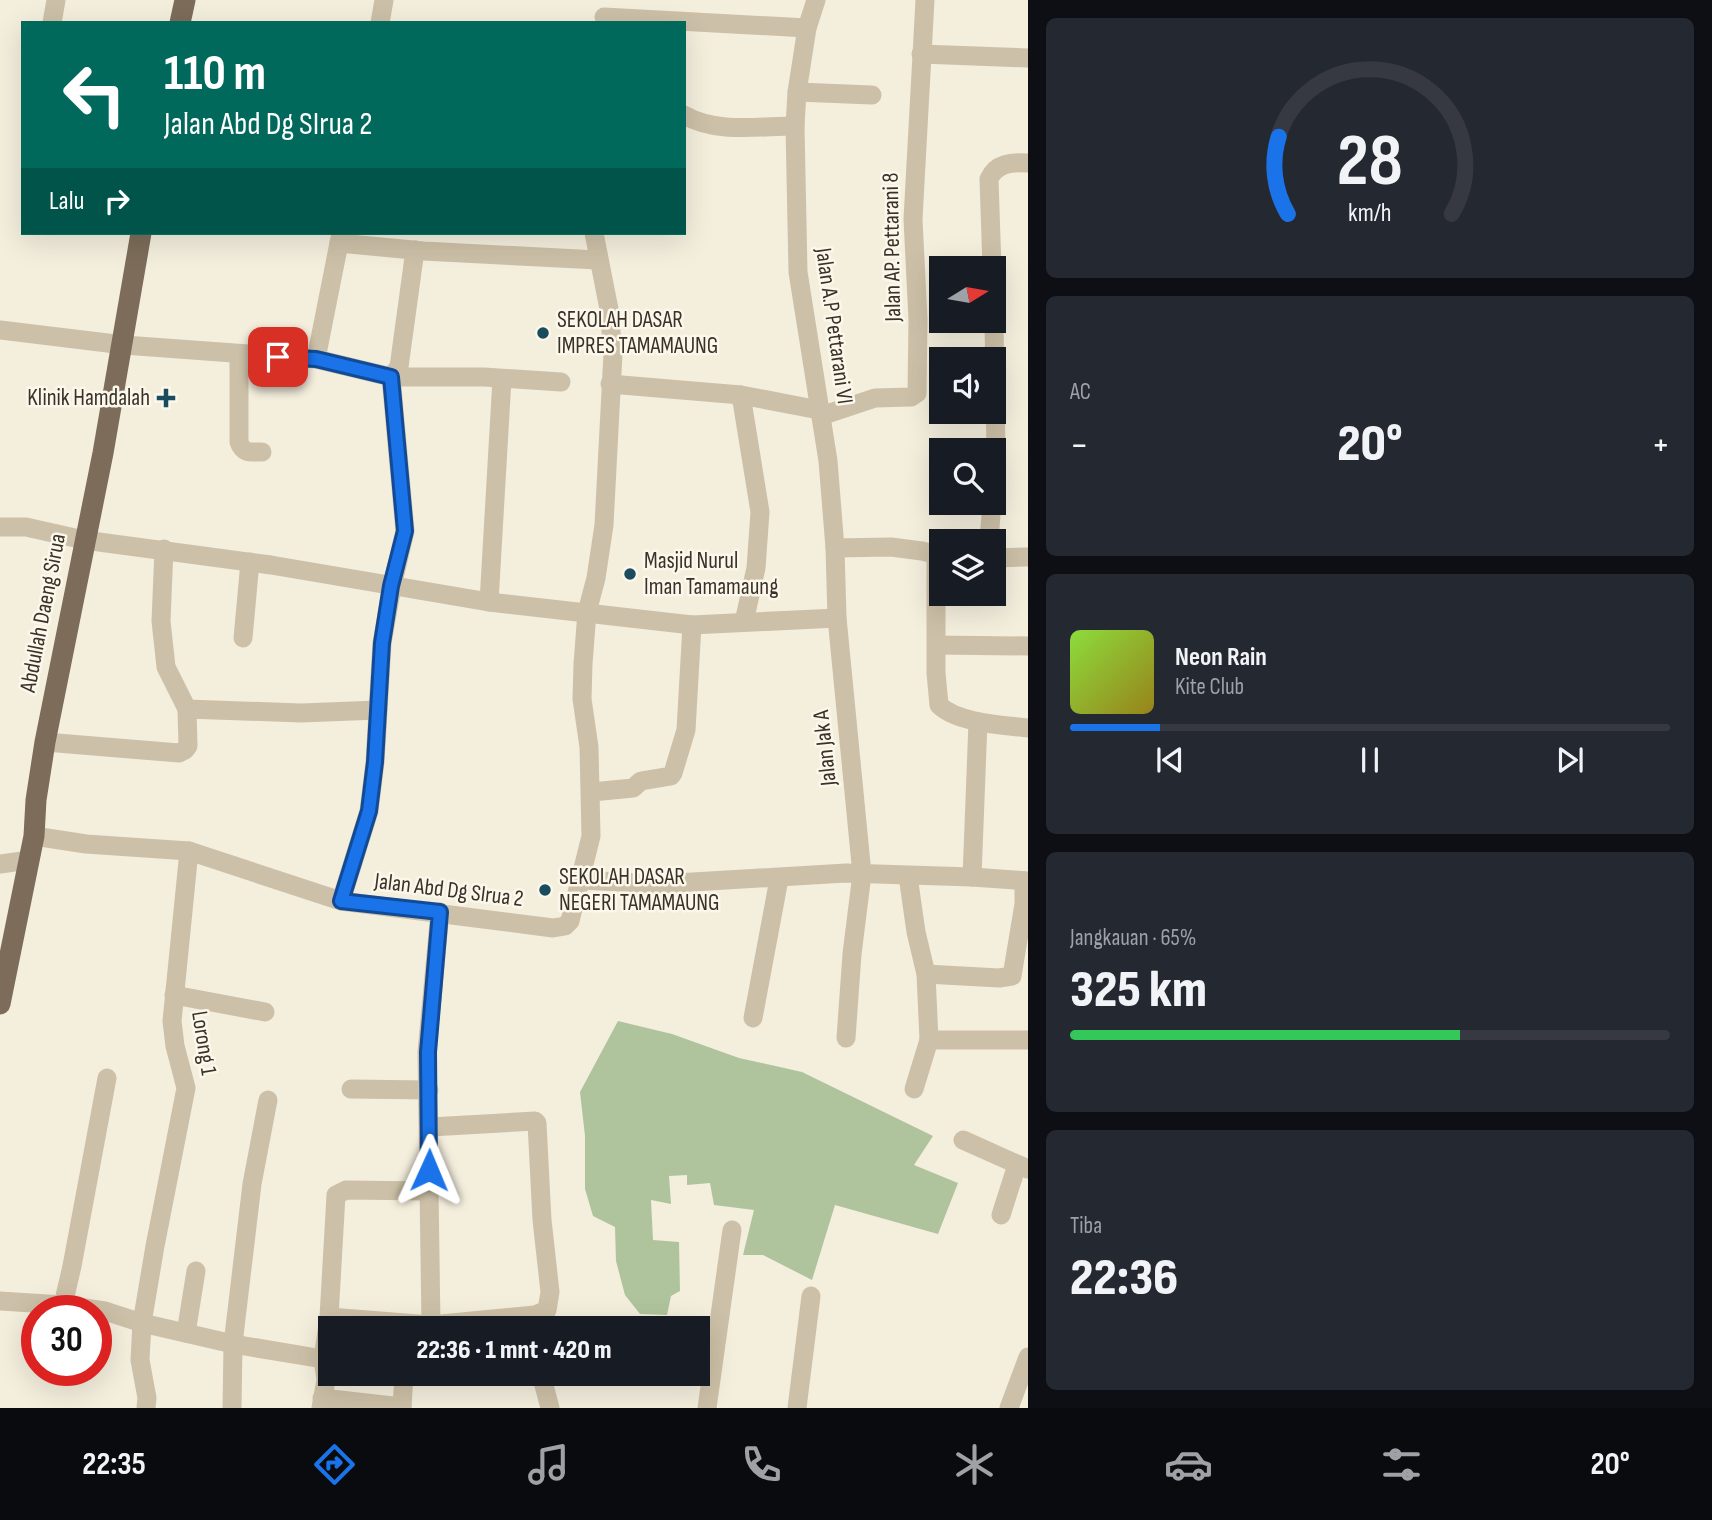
<!DOCTYPE html>
<html lang="id">
<head>
<meta charset="utf-8">
<style>
  :root { --surface:#171b24; --page:#242831; --text:#f1f3f6; --muted:#9ea1a6; --line:#363941; --accent:#1a73e8 }
  body { margin:0; font-family:"Sofia Sans Condensed",sans-serif; background:var(--page); color:var(--text); height:100vh; display:flex; flex-direction:column; font-size:26px; white-space:nowrap }
  * { box-sizing:border-box; margin:0 }
  p { font-size:23px; color:var(--muted) }
  .icon { flex:none; width:38px; height:38px; fill:none; stroke:currentColor; stroke-width:2; stroke-linecap:round; stroke-linejoin:round }
  .map { position:relative; flex:1; overflow:hidden }
  .panel { display:flex; flex-direction:column; gap:18px; padding:18px; background:#0d0f14; width:684px }
  .panel>* { flex:none }
  .banner { position:absolute; left:21px; top:21px; width:665px; height:214px; border-radius:0px; box-shadow:0 7px 28px #0002; background:#00695c; color:#fff; overflow:hidden }
  .needle { width:46px; rotate:79deg }
  .fabs { position:absolute; left:929px; top:256px; display:grid; gap:14px }
  .fabs a { display:grid; place-items:center; width:77px; height:77px; border-radius:0px; background:var(--surface); box-shadow:0 7px 28px #0002; font-size:35px }
  .speed { position:absolute; left:21px; top:1295px; display:flex; gap:14px; font-size:35px; font-weight:700; text-align:center }
  .speed>* { display:grid; place-content:center; width:91px; height:91px; border-radius:50%; background:var(--surface); box-shadow:0 7px 28px #0002; line-height:1 }
  .speed .limit { border:10px solid #d22; background:#fff; color:#111 }
  .pin { position:absolute; display:grid; place-items:center; width:60px; height:60px; color:#fff; margin:-30px; border-radius:14px; box-shadow:0 4px 10px #0006 }
  .me { position:absolute; width:77px; margin:-38px; rotate:1deg; stroke-linejoin:round; filter:drop-shadow(0 0 5px #0008) }
  .turn { display:flex; align-items:center; gap:24px; height:147px; padding:0 28px; font-size:32px }
  .turn .icon { width:91px; height:91px; stroke-width:2.5 }
  .turn b { display:block; font-size:49px; line-height:60px }
  .then { display:flex; align-items:center; height:66px; padding:0 28px; background:#0003; gap:14px; font-size:26px }
  .big { font-size:52px; font-weight:800; line-height:1.1 }
  .panel .widget { flex:1; display:flex; flex-direction:column; justify-content:center; gap:10px; min-width:0; padding:0 24px; border-radius:10px; background:var(--page) }
  .panel .dial { align-items:center; gap:0 }
  .dial svg { height:182px; overflow:visible; fill:none; stroke:var(--line); stroke-width:7; stroke-linecap:round; text-anchor:middle }
  .dial text { fill:var(--text); stroke:none }
  .song { display:flex; align-items:center; gap:21px }
  .cover { width:84px; height:84px; border-radius:10px; background:linear-gradient(135deg,hsl(90 70% 55%),hsl(50 70% 35%)) }
  .played { height:7px; border-radius:4px; background:linear-gradient(90deg,var(--accent) 15%,var(--line) 15%) }
  .keys { display:flex; justify-content:space-around; direction:ltr }
  .heat { display:flex; justify-content:space-between; align-items:center; font-size:38px; direction:ltr }
  .charge { height:10px; border-radius:5px; background:linear-gradient(90deg,#34c759 65%,var(--line) 0) }
  .trip { position:absolute; left:318px; top:1316px; width:392px; height:70px; border-radius:0px; background:var(--surface); box-shadow:0 7px 28px #0002; font-weight:800; line-height:70px; text-align:center }
  .menu { display:flex; height:112px; justify-content:space-around; align-items:center; background:#090b0e; color:var(--muted) }
  .menu .icon { width:49px; height:49px }
  .menu .active { color:var(--accent) }
  .menu b { font-size:32px; color:var(--text) }
  main { display:flex; flex:1; min-height:0 }
  .map>svg:first-child { display:block }
</style>
</head>
<body>
<main>
<div class="map">
<svg width="1028" height="1408" viewBox="0 0 1028 1408">
  <rect width="100%" height="100%" fill="#f4eedd"/>
  <polygon fill="#afc49c" points="618,1021 672,1034 739,1058 802,1072 933,1136 914,1165 958,1183 938,1234 835,1205 812,1280 763,1255 743,1255 754,1210 714,1205 710,1183 687,1185 687,1175 669,1176 671,1204 651,1200 653,1240 679,1242 680,1291 671,1296 667,1315 640,1314 625,1295 616,1261 615,1227 593,1216 585,1189 585,1136 580,1092"/>
  <g fill="none" stroke-linecap="round" stroke-linejoin="round">
    <g stroke="#cdc0a8" stroke-width="19">
      <polyline points="816,0 807,28 797,92 795,126 798,272 828,461 835,548 837,618 862,874 852,954 846,1038"/>
      <polyline points="604,17 807,28"/>
      <polyline points="52,23 56,0"/>
      <polyline points="380,23 384,0"/>
      <polyline points="921,54 1028,58"/>
      <polyline points="797,92 872,95"/>
      <path d="M 684,115 C 717,134 759,126 795,126"/>
      <polyline points="339,243 423,251 598,260"/>
      <path d="M 992,268 L 989,179 C 996,163 1012,162 1028,163"/>
      <polyline points="994,320 996,455 994,478"/>
      <polyline points="0,330 124,345 316,359 391,377 484,377 561,382"/>
      <path d="M 239,354 L 239,442 C 243,454 251,452 262,452"/>
      <polyline points="316,359 341,233"/>
      <polyline points="610,384 741,395 819,410"/>
      <polyline points="741,395 760,512 756,568 744,622"/>
      <polyline points="821,416 875,398 911,397 917,393 918,320 913,219 925,0"/>
      <polyline points="0,527 26,527 84,540 271,565 489,602 692,625 837,618"/>
      <polyline points="989,541 992,502"/>
      <polyline points="835,548 891,547 922,551 942,556"/>
      <polyline points="164,549 161,621 166,667 187,709"/>
      <path d="M 936,556 L 936,673 L 939,705 C 957,723 1003,725 1028,728"/>
      <polyline points="994,558 1028,557"/>
      <polyline points="489,602 502,379"/>
      <polyline points="243,638 250,562"/>
      <polyline points="937,645 1028,646"/>
      <polyline points="45,742 179,753 185,750 188,746 187,709 301,713 378,710"/>
      <polyline points="592,792 633,788 641,781 671,776 673,773 686,730 692,625"/>
      <polyline points="34,836 86,844 189,851 341,901 553,928 565,926 570,921 591,836 589,747 582,699 583,664 587,612 596,578 604,525 613,353 609,309 594,233"/>
      <polyline points="0,864 29,860"/>
      <polyline points="908,876 916,932 926,974 929,1040 1028,1040"/>
      <polyline points="972,877 978,722"/>
      <polyline points="580,880 659,884 846,873 972,877 1028,881"/>
      <polyline points="341,901 369,811 375,762 382,643 392,586 405,531 391,377 399,367 415,250"/>
      <polyline points="926,974 999,978 1012,976 1024,904 1024,881"/>
      <polyline points="174,995 265,1012"/>
      <polyline points="753,1018 779,879"/>
      <polyline points="351,1089 429,1090"/>
      <polyline points="914,1089 929,1040"/>
      <polyline points="963,1140 1028,1169"/>
      <polyline points="429,1191 346,1190 336,1195 329,1317 431,1325 535,1315 547,1310 550,1292 542,1220 537,1123 535,1121 430,1127"/>
      <polyline points="1001,1215 1017,1165"/>
      <polyline points="0,1301 63,1305 105,1311 142,1323 233,1344 323,1359"/>
      <polyline points="63,1305 72,1266 107,1078"/>
      <polyline points="431,1325 427,1052 440,912"/>
      <polyline points="186,1333 196,1271"/>
      <polyline points="541,1374 550,1408"/>
      <polyline points="322,1398 402,1407"/>
      <polyline points="146,1408 147,1398 140,1360 142,1323 155,1246 186,1088 175,1046 172,1021 189,851"/>
      <polyline points="232,1408 233,1344 252,1184 268,1100"/>
      <polyline points="321,1408 326,1380 323,1359 329,1317"/>
      <polyline points="402,1408 404,1374"/>
      <polyline points="707,1408 732,1230"/>
      <polyline points="797,1408 811,1296"/>
      <polyline points="1009,1408 1028,1357"/>
    </g>
    <g stroke="#7c6c59" stroke-width="21">
      <polyline points="180,23 185,0"/>
      <polyline points="0,1004 34,836 36,800 45,742 103,453 141,233"/>
    </g>
  </g>
  <g fill="none" stroke-linecap="round" stroke-linejoin="round">
    <defs>
      <polyline id="route" points="278,357 316,359 391,377 405,531 391,586 382,643 375,762 369,811 341,901 440,912 428,1052 429,1170"/>
    </defs>
    <use href="#route" stroke="#114b97" stroke-width="18"/>
    <use href="#route" stroke="#1a73e8" stroke-width="12"/>
  </g>
  <g fill="#1b4c5e" stroke="#fbf7ea" stroke-width="2.5">
    <circle cx="543" cy="333" r="7"/>
    <path d="M162.5 387.5h7v7h7v7h-7v7h-7v-7h-7v-7h7z"/>
    <circle cx="630" cy="574" r="7"/>
    <circle cx="545" cy="890" r="7"/>
  </g>
  <g text-anchor="middle" dominant-baseline="central" stroke-width="5" stroke-linejoin="round" paint-order="stroke">
    <g font-size="23" fill="#3a3129" stroke="#fbf7ea">
      <text transform="translate(892 247) rotate(-91)">Jalan AP. Pettarani 8</text>
      <text transform="translate(834 326) rotate(82)">Jalan A.P Pettarani VI</text>
      <text transform="translate(43 613) rotate(-79)">Abdullah Daeng Sirua</text>
      <text transform="translate(825 748) rotate(-96)">Jalan Jak A</text>
      <text transform="translate(449 890) rotate(7)">Jalan Abd Dg SIrua 2</text>
      <text transform="translate(204 1043) rotate(81)">Lorong 1</text>
    </g>
    <g font-size="23" fill="#3a3129" stroke="#fbf7ea" text-anchor="start">
      <text x="557" y="320">SEKOLAH DASAR<tspan x="557" dy="26">IMPRES TAMAMAUNG</tspan></text>
      <text x="150" y="398" text-anchor="end">Klinik Hamdalah</text>
      <text x="644" y="561">Masjid Nurul<tspan x="644" dy="26">Iman Tamamaung</tspan></text>
      <text x="559" y="877">SEKOLAH DASAR<tspan x="559" dy="26">NEGERI TAMAMAUNG</tspan></text>
    </g>
  </g>
</svg>
<div class="fabs">
<a><svg class="needle" viewBox="-14 -14 28 28"><path d="M0-13l5 13h-10z" fill="#e53935"/><path d="M0 13l5-13h-10z" fill="#9ea1a6"/></svg></a>
<a><svg class="icon" aria-label="sound" viewBox="0 0 24 24"><path d="M4 9h4l5-4v14l-5-4H4zM17 9q2 3 0 6"/></svg></a>
<a><svg class="icon" aria-label="search" viewBox="0 0 24 24"><circle cx="10" cy="10" r="6"/><path d="M15 15l6 6"/></svg></a>
<a><svg class="icon" aria-label="layers" viewBox="0 0 24 24"><path d="M12 4l9 5-9 5-9-5zM3 14l9 5 9-5"/></svg></a>
</div>
<div class="speed"><div class="limit">30</div></div>
<div class="pin" style="left:278px;top:357px;background:#d93025"><svg class="icon" aria-label="arrive" viewBox="0 0 24 24"><path d="M6 21V4h12l-3 4 3 4H6"/></svg></div>
<svg class="me" style="left:429px;top:1170px" viewBox="-20 -20 40 40"><path d="M0-17L14 15 0 8-14 15z" fill="#1a73e8" stroke="#fff" stroke-width="4"/></svg>
<div class="trip">22:36 · 1 mnt · 420 m</div>
<div class="banner">
<div class="turn"><svg class="icon" aria-label="left" viewBox="0 0 24 24"><path d="M17 20v-9H6M10 6l-5 5 5 5"/></svg><div><b>110 m</b>Jalan Abd Dg SIrua 2</div></div>
<div class="then">Lalu<svg class="icon" aria-label="right" viewBox="0 0 24 24"><path d="M7 20v-9h11M14 6l5 5-5 5"/></svg></div>
</div>
</div>
<section class="panel">
<div class="widget dial"><svg viewBox="0 0 100 80">
<path d="M14 69A42 42 0 1 1 86 69"/>
<path d="M14 69A42 42 0 0 1 10 35" stroke="#1a73e8"/>
<text x="50" y="56" font-size="32" font-weight="700">28</text>
<text x="50" y="72" font-size="11">km/h</text>
</svg></div>
<div class="widget"><p>AC</p>
<div class="heat"><a>−</a><b class="big">20°</b><a>+</a></div>
</div>
<div class="widget">
<div class="song"><i class="cover"></i><div><b>Neon Rain</b><p>Kite Club</p></div></div>
<div class="played"></div>
<div class="keys"><svg class="icon" aria-label="previous" viewBox="0 0 24 24"><path d="M18 5L8 12l10 7zM5 5v14"/></svg><svg class="icon" aria-label="pause" viewBox="0 0 24 24"><path d="M8 5v14M16 5v14"/></svg><svg class="icon" aria-label="next" viewBox="0 0 24 24"><path d="M6 5l10 7-10 7zM19 5v14"/></svg></div>
</div>
<div class="widget"><p>Jangkauan · 65%</p><b class="big">325 km</b><div class="charge"></div></div>
<div class="widget"><p>Tiba</p><b class="big">22:36</b></div>
</section>
</main>
<nav class="menu">
<b>22:35</b>
<svg class="icon active" aria-label="directions" viewBox="0 0 24 24"><path d="M12 3l9 9-9 9-9-9zM9 14v-3h6M13 9l2 2-2 2"/></svg>
<svg class="icon" aria-label="music" viewBox="0 0 24 24"><path d="M9 18V5l10-2v13"/><circle cx="6" cy="18" r="3"/><circle cx="16" cy="16" r="3"/></svg>
<svg class="icon" aria-label="phone" viewBox="0 0 24 24"><path d="M5 4h4l2 5-3 2q2 4 5 5l2-3 5 2v4C11 20 4 13 5 4z"/></svg>
<svg class="icon" aria-label="climate" viewBox="0 0 24 24"><path d="M12 3v18M4 7l16 10M4 17L20 7"/></svg>
<svg class="icon" aria-label="car" viewBox="0 0 24 24"><path d="M5 17H2v-5l4-1 3-4h7l3 4 3 1v5h-3M9 17h6M6 11h13"/><circle cx="7" cy="17" r="2"/><circle cx="17" cy="17" r="2"/></svg>
<svg class="icon" aria-label="filters" viewBox="0 0 24 24"><path d="M4 7h16M4 17h16"/><circle cx="9" cy="7" r="2"/><circle cx="15" cy="17" r="2"/></svg>
<b>20°</b>
</nav>
</body>
</html>
